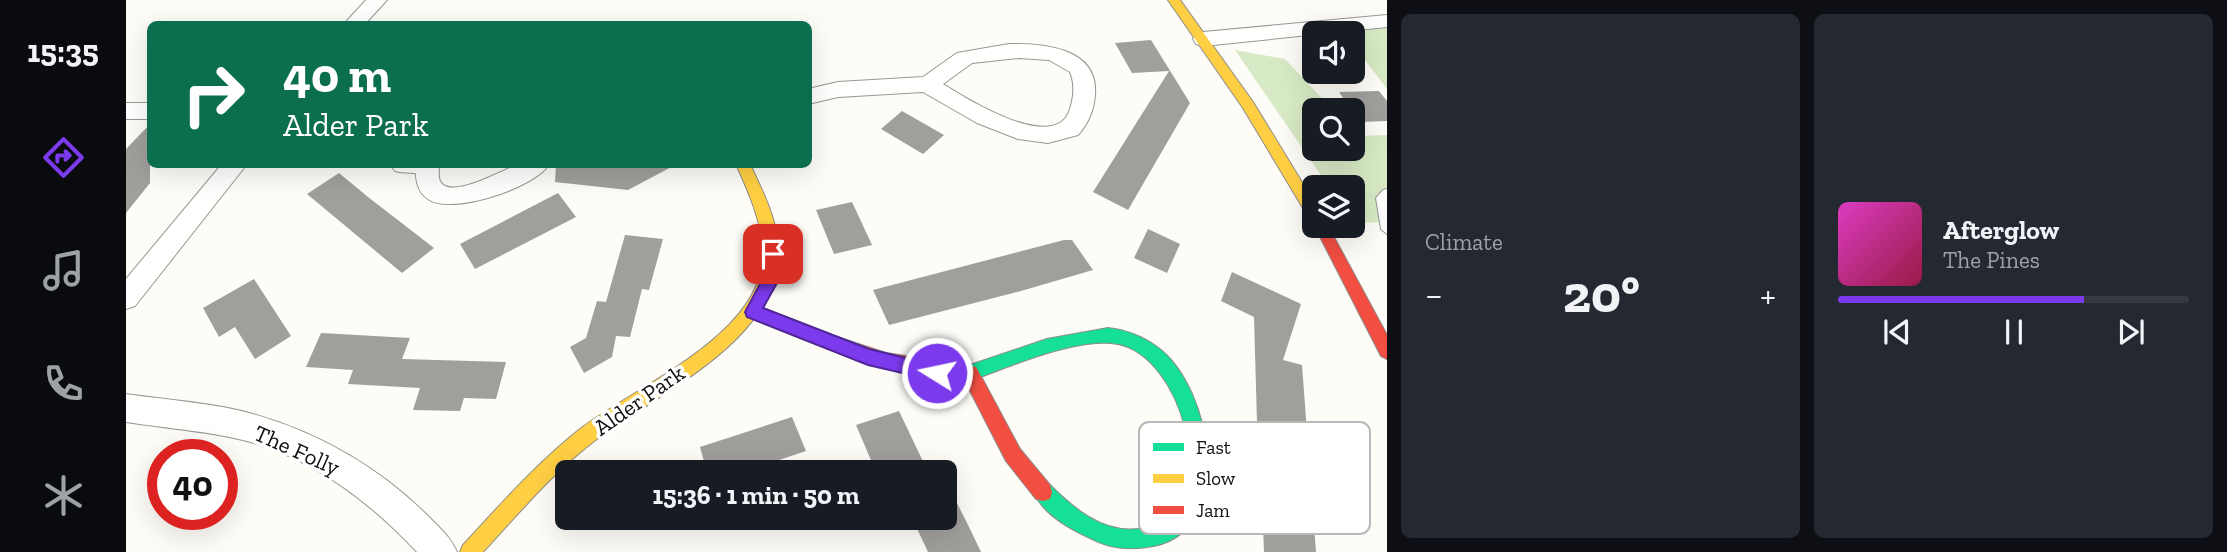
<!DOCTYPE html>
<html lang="en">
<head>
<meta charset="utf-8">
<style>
  :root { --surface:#171b24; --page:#242831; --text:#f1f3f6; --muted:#9ea1a6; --line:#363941; --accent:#7c3aed }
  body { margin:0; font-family:"Zilla Slab",serif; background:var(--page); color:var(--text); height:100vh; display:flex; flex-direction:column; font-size:26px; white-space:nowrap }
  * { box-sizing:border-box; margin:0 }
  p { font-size:23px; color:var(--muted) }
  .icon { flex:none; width:38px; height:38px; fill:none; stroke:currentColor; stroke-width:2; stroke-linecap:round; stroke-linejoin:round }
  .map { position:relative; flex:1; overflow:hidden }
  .sheet { display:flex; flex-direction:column; gap:14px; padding:14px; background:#0d0f14; width:840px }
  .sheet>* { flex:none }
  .hud { position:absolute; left:21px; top:21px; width:665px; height:147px; border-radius:10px; box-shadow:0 7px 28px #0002; background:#0b6e4f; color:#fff; overflow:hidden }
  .tools { position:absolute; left:1176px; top:21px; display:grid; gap:14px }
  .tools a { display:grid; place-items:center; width:63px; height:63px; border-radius:10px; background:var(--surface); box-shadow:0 7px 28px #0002; font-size:35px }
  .speed { position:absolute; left:21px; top:439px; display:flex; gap:14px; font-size:35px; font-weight:700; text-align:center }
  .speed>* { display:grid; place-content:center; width:91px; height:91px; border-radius:50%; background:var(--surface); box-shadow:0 7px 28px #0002; line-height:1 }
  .speed .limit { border:10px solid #d22; background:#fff; color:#111 }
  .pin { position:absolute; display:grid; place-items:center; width:60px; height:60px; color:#fff; margin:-30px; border-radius:14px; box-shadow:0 4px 10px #0006 }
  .me { position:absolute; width:77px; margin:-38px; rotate:280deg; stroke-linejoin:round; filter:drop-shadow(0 0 5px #0008) }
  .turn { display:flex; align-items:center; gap:24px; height:147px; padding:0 21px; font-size:32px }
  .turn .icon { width:91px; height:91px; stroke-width:2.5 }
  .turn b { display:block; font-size:49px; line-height:60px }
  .big { font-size:52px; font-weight:800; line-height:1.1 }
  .sheet .tile { flex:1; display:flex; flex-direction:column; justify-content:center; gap:10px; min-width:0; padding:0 24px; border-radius:10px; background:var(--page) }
  .song { display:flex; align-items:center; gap:21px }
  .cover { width:84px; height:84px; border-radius:10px; background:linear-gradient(135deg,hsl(310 70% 55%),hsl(340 70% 35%)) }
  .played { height:7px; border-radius:4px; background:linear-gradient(90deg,var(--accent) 70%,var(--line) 70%) }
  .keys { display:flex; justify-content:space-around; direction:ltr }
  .heat { display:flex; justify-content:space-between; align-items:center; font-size:38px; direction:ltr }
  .sheet .tiles { flex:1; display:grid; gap:14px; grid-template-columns:repeat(2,1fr) }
  .trip { position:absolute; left:429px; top:460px; width:402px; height:70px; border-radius:10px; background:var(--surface); box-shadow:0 7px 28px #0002; font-weight:800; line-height:70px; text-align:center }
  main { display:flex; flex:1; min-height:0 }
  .menu { display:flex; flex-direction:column; width:126px; justify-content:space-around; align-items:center; background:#090b0e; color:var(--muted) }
  .menu .icon { width:49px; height:49px }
  .menu .on { color:var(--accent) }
  .menu b { font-size:32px; color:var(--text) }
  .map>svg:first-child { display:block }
</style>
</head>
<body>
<main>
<nav class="menu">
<b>15:35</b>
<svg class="icon on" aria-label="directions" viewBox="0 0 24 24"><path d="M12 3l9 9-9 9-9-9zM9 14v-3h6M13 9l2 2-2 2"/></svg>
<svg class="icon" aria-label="music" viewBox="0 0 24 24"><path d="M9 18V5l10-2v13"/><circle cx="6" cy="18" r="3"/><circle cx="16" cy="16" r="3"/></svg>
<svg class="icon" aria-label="phone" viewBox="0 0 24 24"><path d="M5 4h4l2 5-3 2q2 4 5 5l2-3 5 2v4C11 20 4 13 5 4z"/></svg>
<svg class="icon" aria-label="climate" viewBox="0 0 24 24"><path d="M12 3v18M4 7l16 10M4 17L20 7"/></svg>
</nav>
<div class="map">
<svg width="1261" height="552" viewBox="0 0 1261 552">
  <rect width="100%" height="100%" fill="#fdfcf7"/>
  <g fill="#d8eac5">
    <polygon points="1261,27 1261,89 1227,44 1227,33 1217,32"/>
    <polygon points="1109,50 1159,59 1207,110 1188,110 1188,149 1227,149 1227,132 1231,136 1261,135 1261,222 1228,223 1227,187 1203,187"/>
  </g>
  <g fill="#a19f9c">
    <polygon points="1025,40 1064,103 1002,210 967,192 1043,71 1006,73 989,43"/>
    <polygon points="1253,91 1261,101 1261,121 1234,122 1213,92"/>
    <polygon points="776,111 818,135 797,154 755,129"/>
    <polygon points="24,124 24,183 0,213 0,149"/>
    <polygon points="430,164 551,164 502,190 429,182"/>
    <polygon points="213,173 242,197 308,248 276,273 181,194"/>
    <polygon points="432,193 450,217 349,269 334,244"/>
    <polygon points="726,202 746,245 708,254 690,210"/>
    <polygon points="1022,229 1054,244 1041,273 1008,258"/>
    <polygon points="499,235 537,239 523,290 516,289 504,337 490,336 486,357 458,373 444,347 460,338 471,301 480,302"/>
    <polygon points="938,240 946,240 967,270 895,291 763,325 747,290"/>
    <polygon points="1106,272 1175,304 1157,360 1176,365 1190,552 1138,552 1136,495 1133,493 1128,317 1095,301"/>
    <polygon points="128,279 165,336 129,359 109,327 93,337 77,308"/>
    <polygon points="195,333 284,338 276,359 380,362 370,399 338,398 334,411 287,410 294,388 222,384 227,370 180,367"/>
    <polygon points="773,411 802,472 750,472 730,425"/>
    <polygon points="666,417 680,451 617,472 581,472 574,447"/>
    <polygon points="826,493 843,527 855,552 802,552 786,518 819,518 819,495"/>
  </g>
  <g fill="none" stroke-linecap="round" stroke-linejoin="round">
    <defs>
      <g id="lane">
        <polygon points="264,164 301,166 307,170 301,174 273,172 269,171"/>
        <polygon points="1261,189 1261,234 1255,229 1250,198 1257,190"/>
      </g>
      <g id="street">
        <polygon points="240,0 261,0 239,24 218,24"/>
        <polygon points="1261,15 1261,27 1077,46 1070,44 1067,39 1070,34 1077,32"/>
        <path d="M 883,44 C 918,43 973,48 969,95 C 968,110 962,124 952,135 L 922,143 L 892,139 L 851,123 L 797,92 L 712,97 L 682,104 L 682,89 L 712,82 L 797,77 L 831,53 ZM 893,58 L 923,60 L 944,72 C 949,84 948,96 944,109 C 930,155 841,99 817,84 L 846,63 Z"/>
        <rect x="0" y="103" width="24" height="16"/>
        <polygon points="96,164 121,164 9,306 0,309 0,279"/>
        <path d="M 289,164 L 313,164 C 313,169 312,177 314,181 C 324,201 378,169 391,165 C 400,162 413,164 423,164 C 411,187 325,216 302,199 C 290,191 290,178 289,164 Z"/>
        <path d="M 0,394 C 41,400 88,403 127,414 C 194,433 256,469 305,519 C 315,529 325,538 331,552 L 291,552 C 245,503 193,463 128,443 C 92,432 38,428 0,422 Z"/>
      </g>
      <path id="fast" d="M 982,328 C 1000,330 1016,336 1031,347 C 1087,387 1112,537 1021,547 C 999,550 984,548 964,538 C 944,529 916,513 908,492 L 910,485 L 917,483 L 924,485 C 947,508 976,533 1011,529 C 1017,528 1026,528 1031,526 C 1095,494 1055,356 992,344 C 952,336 882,367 844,381 L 838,379 L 835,373 L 838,367 L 921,339 Z"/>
      <g id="slow">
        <polygon points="1042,0 1054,0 1127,102 1188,202 1188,220 1183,218 1117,108"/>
        <path d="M 610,164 L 624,164 C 636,190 650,217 652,245 C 658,339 534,391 471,439 C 428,471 393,513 357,552 L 334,552 L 337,545 C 374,505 411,463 454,429 C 510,386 635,336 637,256 C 637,223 623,193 610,164 Z"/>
      </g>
      <g id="jam">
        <polygon points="1188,225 1202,226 1261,335 1261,359 1255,356"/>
        <path d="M 627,304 L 708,336 L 760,353 L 850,367 L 894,449 L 924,485 L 926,492 L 924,499 L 917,501 L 910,499 L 880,461 L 839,381 C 762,375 692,346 621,316 L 619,311 L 621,306 Z"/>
      </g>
    </defs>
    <use href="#lane" stroke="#979795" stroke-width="2"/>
    <use href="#street" stroke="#979795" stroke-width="2"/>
    <use href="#fast" stroke="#8e8d8b" stroke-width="2"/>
    <use href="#slow" stroke="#8e8d8b" stroke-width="2"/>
    <use href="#jam" stroke="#8e8d8b" stroke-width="2"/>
    <use href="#lane" fill="#fffffe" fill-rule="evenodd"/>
    <use href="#street" fill="#fffffe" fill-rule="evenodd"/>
    <use href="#fast" fill="#16e098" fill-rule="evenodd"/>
    <use href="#slow" fill="#ffcf43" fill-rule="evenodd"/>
    <use href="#jam" fill="#f24e42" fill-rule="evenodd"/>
  </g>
  <polygon fill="#7c3aed" stroke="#51269a" stroke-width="2" points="647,247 655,254 651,283 637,308 743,349 817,367 820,373 817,379 811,381 742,365 621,317 619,312 635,282 639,254"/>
  <g text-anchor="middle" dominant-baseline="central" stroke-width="7" stroke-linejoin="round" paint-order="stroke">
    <g font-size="23" fill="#111" stroke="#fff">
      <text transform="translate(513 400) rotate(-35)">Alder Park</text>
      <text transform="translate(171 450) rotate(24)">The Folly</text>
    </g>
  </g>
  <rect x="1013" y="422" width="231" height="112" rx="10" fill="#fff" stroke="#b8b8b8" stroke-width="2"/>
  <rect x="1027" y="443" width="31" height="8" fill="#16e098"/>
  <rect x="1027" y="474" width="31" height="9" fill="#ffcf43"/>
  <rect x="1027" y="506" width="31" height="8" fill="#f24e42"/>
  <g font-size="19" fill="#111">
    <text x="1070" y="454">Fast</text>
    <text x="1070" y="485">Slow</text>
    <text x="1070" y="517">Jam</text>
  </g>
</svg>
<div class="tools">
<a><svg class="icon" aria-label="sound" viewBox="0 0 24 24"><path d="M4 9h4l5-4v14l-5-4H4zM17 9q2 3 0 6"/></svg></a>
<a><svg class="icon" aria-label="search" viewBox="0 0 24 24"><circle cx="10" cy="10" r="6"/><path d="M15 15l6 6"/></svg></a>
<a><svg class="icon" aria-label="layers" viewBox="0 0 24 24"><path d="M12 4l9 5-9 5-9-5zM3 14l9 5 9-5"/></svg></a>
</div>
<div class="speed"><div class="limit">40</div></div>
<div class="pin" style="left:647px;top:254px;background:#d93025"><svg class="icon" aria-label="arrive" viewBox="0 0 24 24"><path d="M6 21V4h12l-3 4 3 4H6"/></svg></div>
<svg class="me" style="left:811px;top:373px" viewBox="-20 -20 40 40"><circle r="17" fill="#7c3aed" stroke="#fff" stroke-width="3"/><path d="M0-11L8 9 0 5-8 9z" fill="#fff"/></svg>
<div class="trip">15:36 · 1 min · 50 m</div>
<div class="hud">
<div class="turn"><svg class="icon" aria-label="right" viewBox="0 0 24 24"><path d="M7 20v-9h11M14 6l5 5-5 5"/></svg><div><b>40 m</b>Alder Park</div></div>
</div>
</div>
<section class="sheet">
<div class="tiles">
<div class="tile"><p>Climate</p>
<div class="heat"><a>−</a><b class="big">20°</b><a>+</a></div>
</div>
<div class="tile">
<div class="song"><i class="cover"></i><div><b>Afterglow</b><p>The Pines</p></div></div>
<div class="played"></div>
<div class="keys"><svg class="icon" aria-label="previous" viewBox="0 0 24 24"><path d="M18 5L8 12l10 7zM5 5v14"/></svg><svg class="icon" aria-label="pause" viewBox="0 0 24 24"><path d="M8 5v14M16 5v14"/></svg><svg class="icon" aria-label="next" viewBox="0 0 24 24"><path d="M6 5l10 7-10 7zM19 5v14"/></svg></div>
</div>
</div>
</section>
</main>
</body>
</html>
